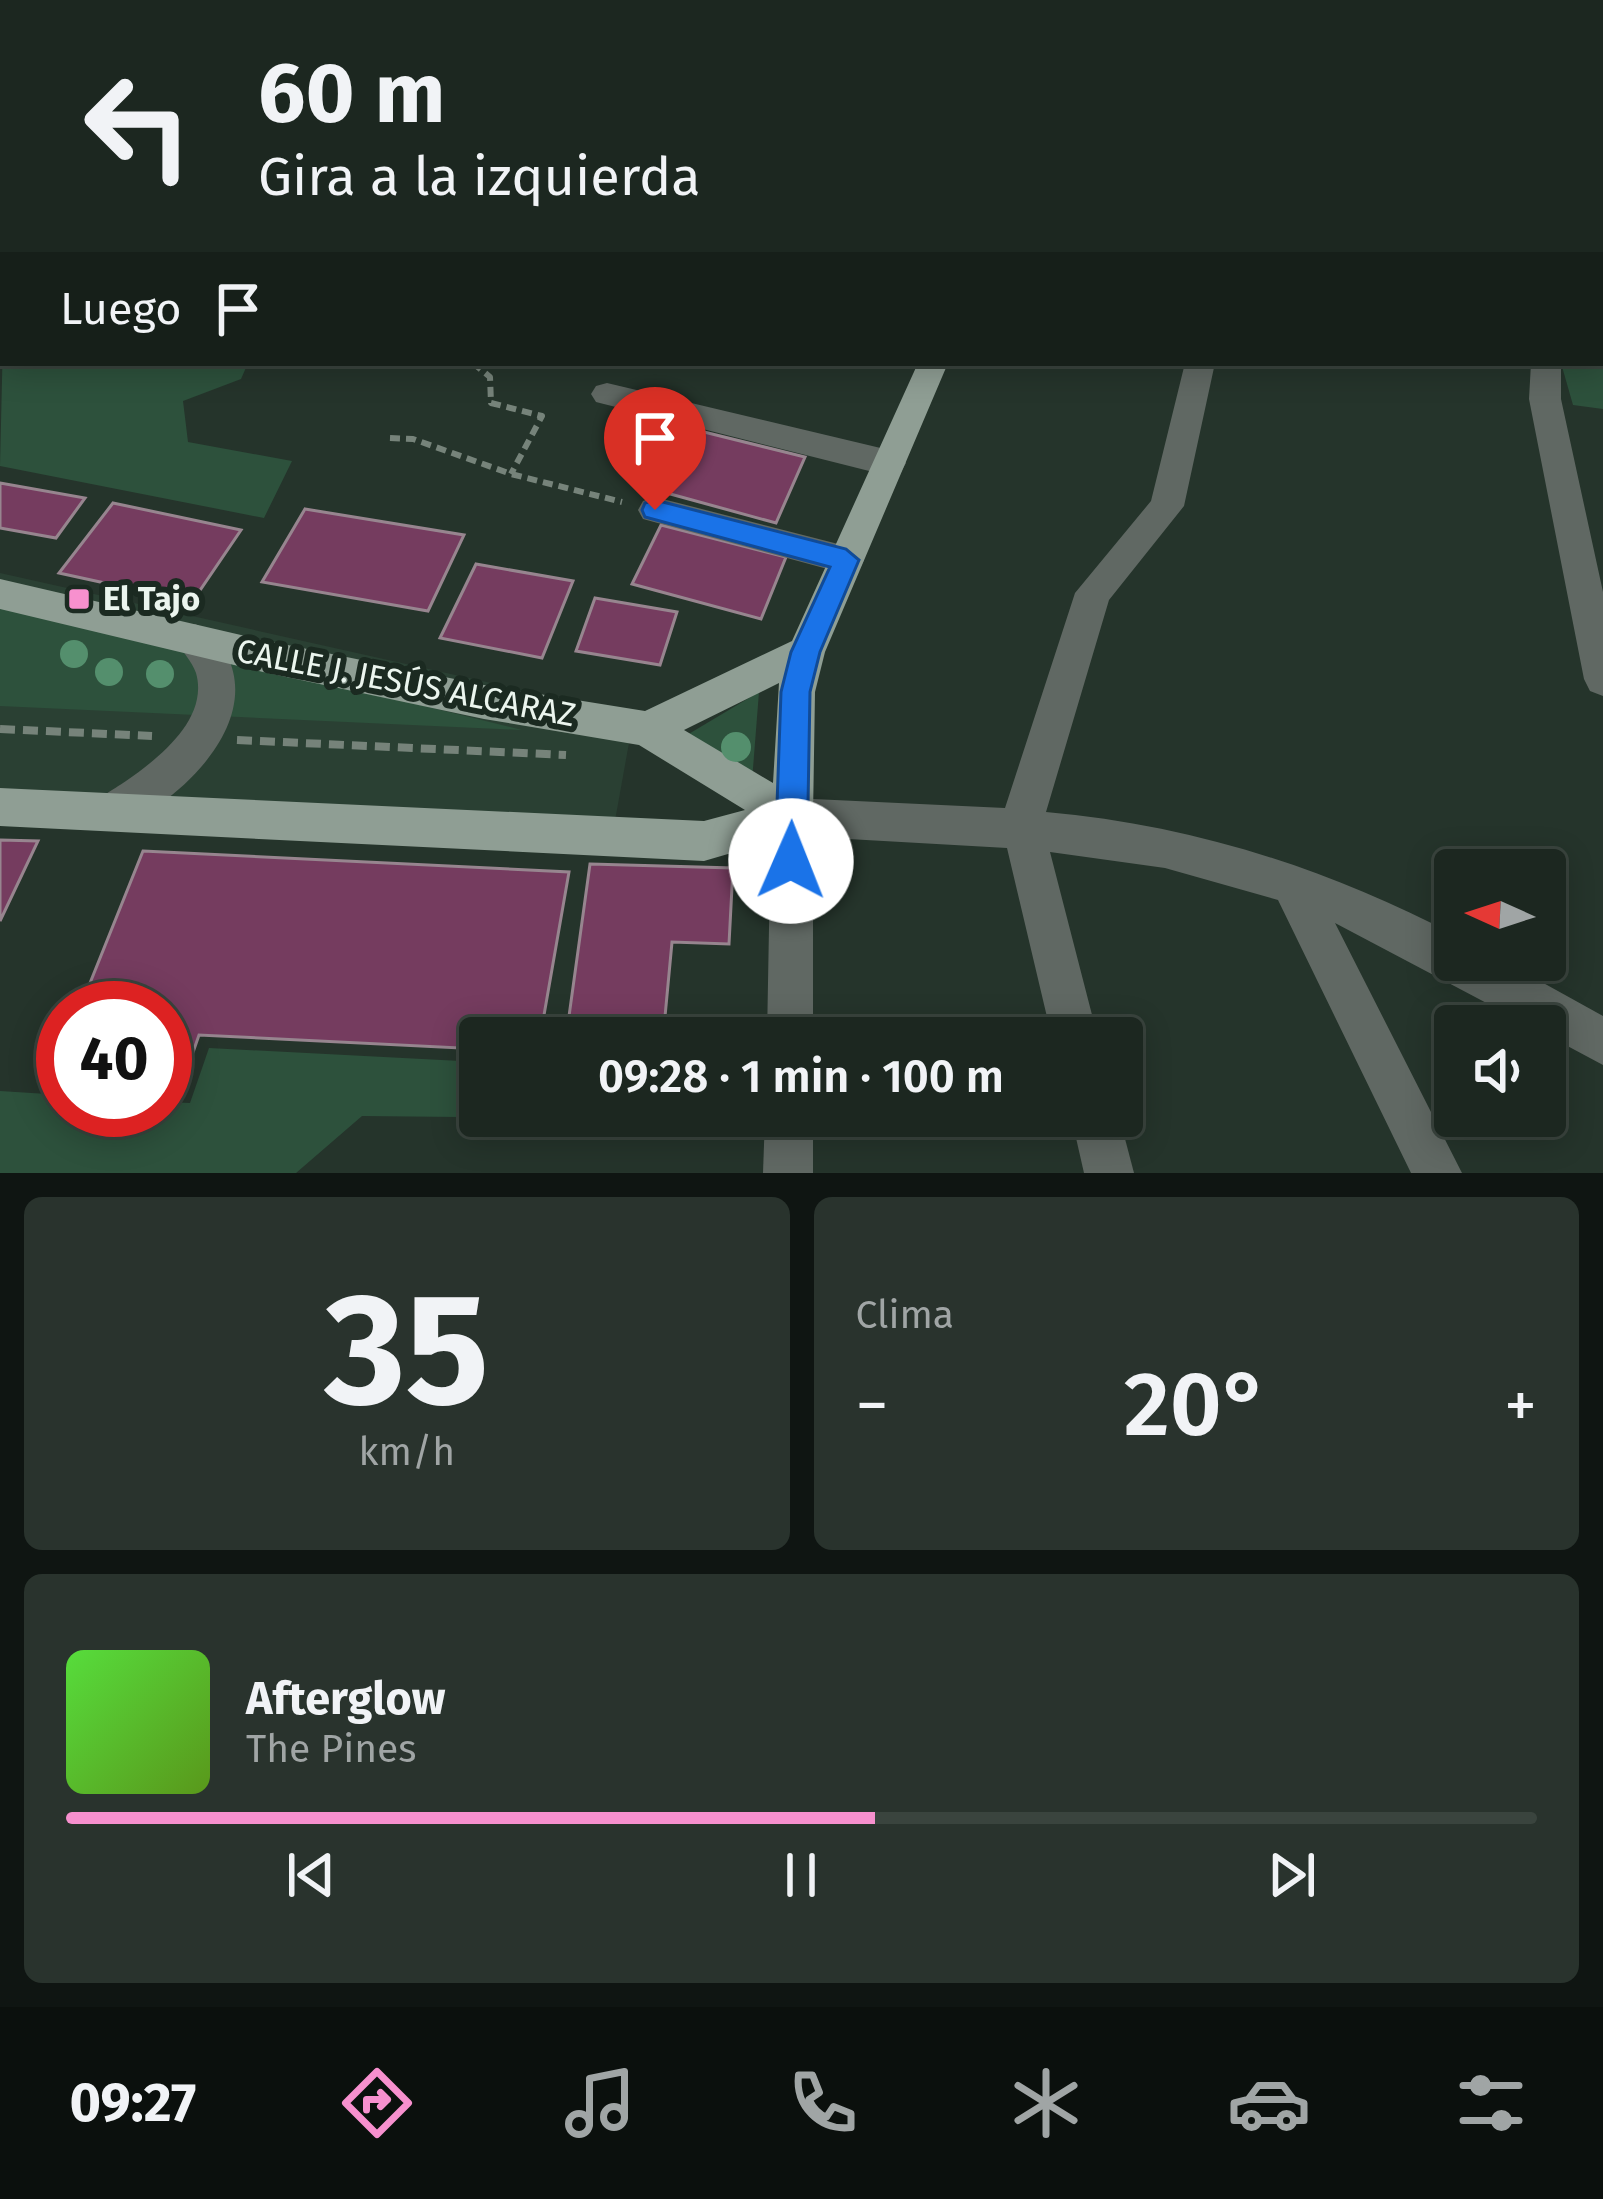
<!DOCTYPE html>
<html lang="es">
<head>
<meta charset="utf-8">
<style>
  :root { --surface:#1c2720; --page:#29332d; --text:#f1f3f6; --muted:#a0a5a5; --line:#3a443e; --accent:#f790ce }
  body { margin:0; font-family:"Fira Sans",sans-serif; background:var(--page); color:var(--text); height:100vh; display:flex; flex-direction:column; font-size:45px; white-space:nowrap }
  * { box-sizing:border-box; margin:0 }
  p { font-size:39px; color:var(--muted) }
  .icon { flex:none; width:66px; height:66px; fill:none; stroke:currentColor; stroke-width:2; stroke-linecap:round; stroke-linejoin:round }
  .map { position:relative; height:1173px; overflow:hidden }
  .drawer { display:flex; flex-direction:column; gap:24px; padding:24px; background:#0f1512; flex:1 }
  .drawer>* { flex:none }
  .banner { position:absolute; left:0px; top:0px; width:1605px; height:366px; box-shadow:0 6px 30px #0003,0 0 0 3px var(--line); background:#1c2720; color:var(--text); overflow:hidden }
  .needle { width:78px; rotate:273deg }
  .tools { position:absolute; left:1434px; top:849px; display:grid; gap:24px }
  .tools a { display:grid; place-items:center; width:132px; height:132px; border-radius:12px; background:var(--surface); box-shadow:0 6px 30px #0003,0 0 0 3px var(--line); font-size:60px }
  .speed { position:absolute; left:36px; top:981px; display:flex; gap:24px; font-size:60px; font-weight:700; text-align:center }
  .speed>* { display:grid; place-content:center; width:156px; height:156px; border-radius:50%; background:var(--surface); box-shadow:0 6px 30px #0003,0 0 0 3px var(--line); line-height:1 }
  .speed .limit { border:18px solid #d22; background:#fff; color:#111 }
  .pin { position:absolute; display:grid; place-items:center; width:102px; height:102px; color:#fff; margin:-123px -51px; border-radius:50% 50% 50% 0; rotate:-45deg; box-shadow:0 0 12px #0007 }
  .pin .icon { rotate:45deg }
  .me { position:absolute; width:132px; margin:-66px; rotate:1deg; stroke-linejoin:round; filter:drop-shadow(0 0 9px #0008) }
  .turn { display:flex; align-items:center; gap:42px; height:252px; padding:0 60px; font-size:54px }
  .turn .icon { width:156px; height:156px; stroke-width:2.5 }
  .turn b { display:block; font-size:84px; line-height:102px }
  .then { display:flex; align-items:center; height:114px; padding:0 60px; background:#0003; gap:24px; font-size:45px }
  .big { font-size:90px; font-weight:600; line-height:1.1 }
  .drawer .tile { flex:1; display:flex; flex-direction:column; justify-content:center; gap:18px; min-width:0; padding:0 42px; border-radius:18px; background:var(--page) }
  .drawer .dial { align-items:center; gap:0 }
  .dial b { font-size:156px; line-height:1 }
  .song { display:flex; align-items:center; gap:36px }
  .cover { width:144px; height:144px; border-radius:18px; background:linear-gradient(135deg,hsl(110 70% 55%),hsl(90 70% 35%)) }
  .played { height:12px; border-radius:6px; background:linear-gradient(90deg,var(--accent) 55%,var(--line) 55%) }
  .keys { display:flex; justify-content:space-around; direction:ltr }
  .heat { display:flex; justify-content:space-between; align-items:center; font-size:66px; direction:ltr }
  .drawer .tiles { flex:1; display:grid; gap:24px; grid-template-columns:1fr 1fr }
  .tile:last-child { grid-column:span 2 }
  .trip { position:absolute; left:459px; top:1017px; width:684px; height:120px; border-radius:12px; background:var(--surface); box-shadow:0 6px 30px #0003,0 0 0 3px var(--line); font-weight:600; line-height:120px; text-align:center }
  .tab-bar { display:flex; height:192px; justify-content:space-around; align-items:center; background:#0b100d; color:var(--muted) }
  .tab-bar .icon { width:84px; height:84px }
  .tab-bar .selected { color:var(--accent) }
  .tab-bar b { font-size:54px; color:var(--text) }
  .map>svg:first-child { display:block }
</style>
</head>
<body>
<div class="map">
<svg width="1603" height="1173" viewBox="0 0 1603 1173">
  <rect width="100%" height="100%" fill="#25342b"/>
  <polygon fill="#2a4033" points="0,573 634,715 609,854 0,826"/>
  <g fill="#2d513c">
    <polygon points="0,0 417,0 3,3 0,85"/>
    <polygon points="3,337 3,363 248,363 241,379 183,401 188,442 292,461 264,518 0,466"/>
    <polygon points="1603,355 1603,409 1573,405 1561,363 1602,363"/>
    <polygon points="0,602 522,730 0,706"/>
    <polygon points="759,692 752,781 687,735"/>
    <polygon points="209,1048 480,1062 480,1116 565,1118 362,1116 296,1173 0,1173 0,1091 63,1095 63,1110 165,1110 165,1102 190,1103"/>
  </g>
  <g fill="#753c5f" stroke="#97858f" stroke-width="3">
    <polygon points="696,430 805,457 776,523 663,492"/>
    <polygon points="0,483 85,498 56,538 0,528"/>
    <polygon points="113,503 241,530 192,602 59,573"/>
    <polygon points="305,509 464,535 428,611 262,582"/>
    <polygon points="661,525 786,557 761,619 632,584"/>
    <polygon points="476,564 573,581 542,658 440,638"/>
    <polygon points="595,598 677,612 660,665 576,651"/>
    <polygon points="0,840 38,841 0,921"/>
    <polygon points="143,851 569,872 540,1038 480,1038 480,1049 199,1035 180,1090 165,1089 165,1008 80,1008"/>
    <polygon points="590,864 733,868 729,944 672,942 663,1038 566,1038"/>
  </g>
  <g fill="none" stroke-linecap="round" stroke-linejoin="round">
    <g stroke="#76837a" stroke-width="6" stroke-dasharray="10 6" stroke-linecap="butt">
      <polyline points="473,363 490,377 491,403 542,416 511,474"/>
      <polyline points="390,438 413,439 511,474 622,502"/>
    </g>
    <g stroke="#76837a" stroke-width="8" stroke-dasharray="15 8" stroke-linecap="butt">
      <polyline points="0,729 152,736"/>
      <polyline points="237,740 566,755"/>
    </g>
    <g fill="#606863" fill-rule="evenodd">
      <polygon points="1421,0 1449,0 1451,3 1423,3"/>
      <rect x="1602" y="55" width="1" height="14"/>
      <rect x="1602" y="146" width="1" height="16"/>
      <polygon points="1602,203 1603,204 1603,222 1602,221"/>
      <rect x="1602" y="320" width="1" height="20"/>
      <path d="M 1185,363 L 1215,363 L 1184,506 L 1109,600 L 1046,812 C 1192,825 1326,868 1455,935 L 1455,960 L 1502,960 L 1603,1016 L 1603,1065 L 1545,1034 L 1545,1026 L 1530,1026 L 1335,923 L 1462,1173 L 1411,1173 L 1278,900 L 1165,868 L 1050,852 L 1098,1038 L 1052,1038 L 1007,848 L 813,837 L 813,1038 L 767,1038 L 771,817 L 777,803 L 792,798 L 1005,808 L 1075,593 L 1151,501 Z"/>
      <polygon points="1531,363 1561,363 1561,399 1603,592 1603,696 1590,691 1584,679 1529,399"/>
      <polygon points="607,383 889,450 901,454 906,463 901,472 889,476 596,402 591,394 596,386"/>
      <polygon points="655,497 846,546 859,550 864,560 859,570 846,574 643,519 638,510 643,501"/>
      <path d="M 195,624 C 211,630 220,640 227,655 C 263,728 173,807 112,831 L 97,826 L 91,812 C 99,795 112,791 126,781 C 159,758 209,719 196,673 C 192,661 182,652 176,640 L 182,629 Z"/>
      <polygon points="765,1116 813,1116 813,1173 763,1173"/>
      <polygon points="1071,1116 1119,1116 1134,1173 1084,1173"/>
    </g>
    <path fill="#8f9e94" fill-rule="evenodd" d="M 918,363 L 948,363 L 825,652 L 815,692 L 813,817 L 807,831 L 704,861 L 0,826 L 0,788 L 704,821 L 745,810 L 639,745 L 484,719 L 263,672 L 0,609 L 0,579 L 263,640 L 484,685 L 645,711 L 792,641 ZM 779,683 L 773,783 L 684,730 Z"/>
  </g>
  <g fill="#548f6d">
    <circle cx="74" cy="654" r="14"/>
    <circle cx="109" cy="672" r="14"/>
    <circle cx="160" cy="674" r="14"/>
    <circle cx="736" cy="747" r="15"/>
  </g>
  <polygon fill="#1a73e8" stroke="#114b97" stroke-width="3" points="655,500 846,549 859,560 820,652 810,692 807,861 802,872 791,877 780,872 775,861 781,692 791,652 830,567 645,517 642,510 645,503"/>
  <rect fill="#f790ce" stroke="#1b2a21" stroke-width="4.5" x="67" y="587" width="24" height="24" rx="6"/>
  <g text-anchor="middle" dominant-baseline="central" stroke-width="12" stroke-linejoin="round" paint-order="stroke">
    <g font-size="33" font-weight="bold" fill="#ebf5ee" stroke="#1b2a21" text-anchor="start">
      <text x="103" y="599">El Tajo</text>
    </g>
    <g font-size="33" fill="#ebf5ee" stroke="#1b2a21">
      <text transform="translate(406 683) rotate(11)">CALLE J. JESÚS ALCARAZ</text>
    </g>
  </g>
</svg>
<div class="tools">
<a><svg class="needle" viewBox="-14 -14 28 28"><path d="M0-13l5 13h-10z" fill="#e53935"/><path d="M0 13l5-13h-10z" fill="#a0a5a5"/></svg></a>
<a><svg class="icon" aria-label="sound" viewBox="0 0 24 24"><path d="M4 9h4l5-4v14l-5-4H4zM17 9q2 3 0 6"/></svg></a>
</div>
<div class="speed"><div class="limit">40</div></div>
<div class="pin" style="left:655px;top:510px;background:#d93025"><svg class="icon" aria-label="arrive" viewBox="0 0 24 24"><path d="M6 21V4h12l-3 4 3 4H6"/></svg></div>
<svg class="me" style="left:791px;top:861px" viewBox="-20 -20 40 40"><circle r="19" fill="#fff"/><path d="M0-13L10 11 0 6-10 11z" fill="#1a73e8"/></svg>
<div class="trip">09:28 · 1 min · 100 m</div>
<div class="banner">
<div class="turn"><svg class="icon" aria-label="left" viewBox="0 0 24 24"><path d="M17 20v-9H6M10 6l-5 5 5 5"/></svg><div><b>60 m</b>Gira a la izquierda</div></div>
<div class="then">Luego<svg class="icon" aria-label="arrive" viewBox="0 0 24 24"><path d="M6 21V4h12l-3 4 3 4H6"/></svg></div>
</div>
</div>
<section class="drawer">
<div class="tiles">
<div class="tile dial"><b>35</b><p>km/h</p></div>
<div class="tile"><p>Clima</p>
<div class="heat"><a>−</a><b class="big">20°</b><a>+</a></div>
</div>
<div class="tile">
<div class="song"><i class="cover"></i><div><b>Afterglow</b><p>The Pines</p></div></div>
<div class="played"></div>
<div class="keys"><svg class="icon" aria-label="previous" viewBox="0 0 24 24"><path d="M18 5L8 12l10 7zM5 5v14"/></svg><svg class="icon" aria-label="pause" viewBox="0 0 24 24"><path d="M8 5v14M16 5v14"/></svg><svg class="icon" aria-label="next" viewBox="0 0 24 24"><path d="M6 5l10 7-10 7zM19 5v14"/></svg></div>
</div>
</div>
</section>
<nav class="tab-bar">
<b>09:27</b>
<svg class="icon selected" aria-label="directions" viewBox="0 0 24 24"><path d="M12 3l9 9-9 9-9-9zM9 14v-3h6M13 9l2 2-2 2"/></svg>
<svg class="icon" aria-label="music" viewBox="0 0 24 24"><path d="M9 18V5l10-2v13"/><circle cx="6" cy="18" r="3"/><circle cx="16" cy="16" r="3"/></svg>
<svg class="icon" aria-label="phone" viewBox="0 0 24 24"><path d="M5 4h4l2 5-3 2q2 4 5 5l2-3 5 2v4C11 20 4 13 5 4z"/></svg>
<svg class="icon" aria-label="climate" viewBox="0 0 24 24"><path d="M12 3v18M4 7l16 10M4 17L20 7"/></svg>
<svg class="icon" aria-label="car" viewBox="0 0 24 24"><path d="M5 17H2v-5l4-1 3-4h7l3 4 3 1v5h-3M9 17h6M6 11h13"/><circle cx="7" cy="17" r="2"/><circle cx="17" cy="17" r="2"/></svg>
<svg class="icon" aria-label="filters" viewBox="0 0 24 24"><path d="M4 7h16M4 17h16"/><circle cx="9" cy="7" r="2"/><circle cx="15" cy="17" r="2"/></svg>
</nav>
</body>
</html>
